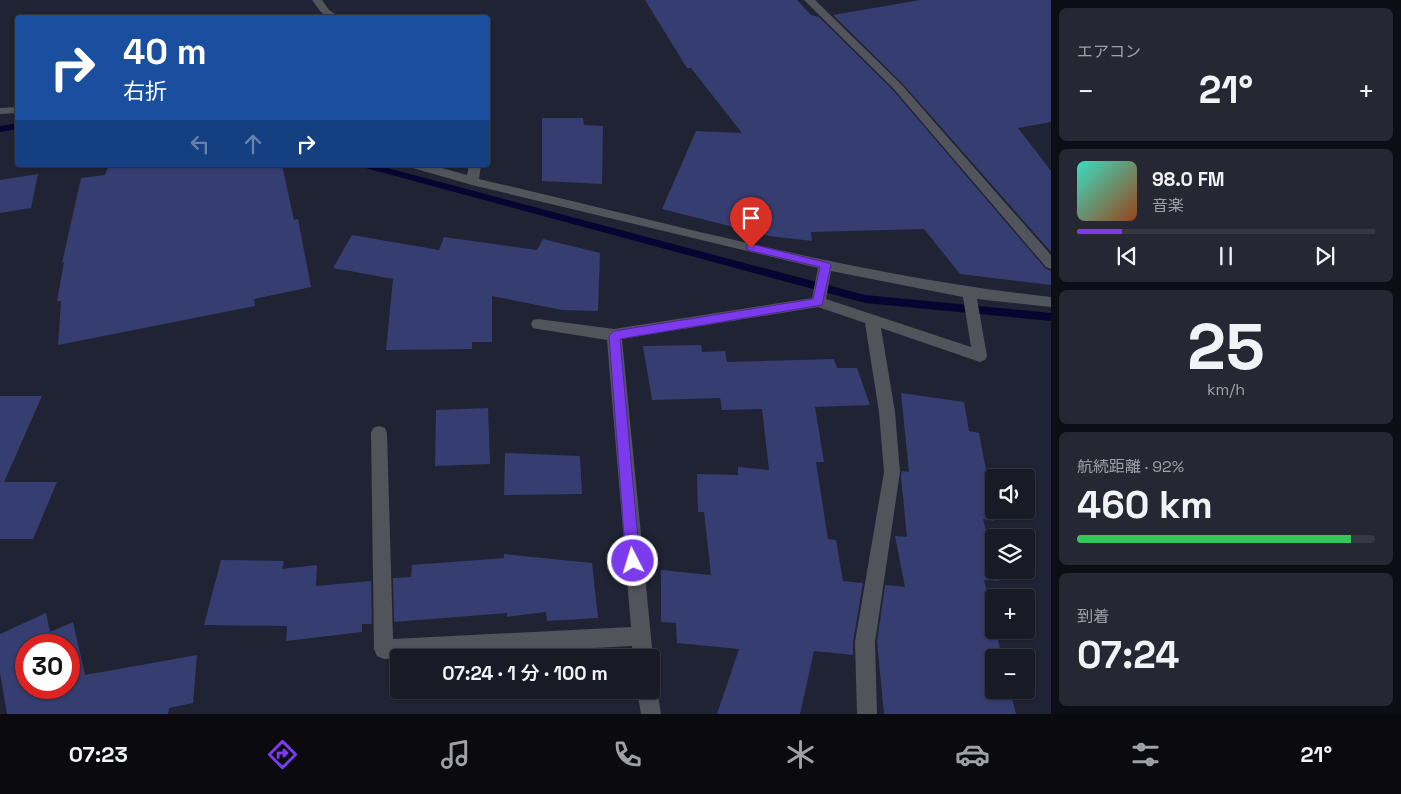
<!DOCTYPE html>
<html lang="ja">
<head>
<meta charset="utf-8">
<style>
  :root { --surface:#181a26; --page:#252732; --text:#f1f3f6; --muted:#9fa1a7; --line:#363843; --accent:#7c3aed }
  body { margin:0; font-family:"Space Grotesk","Noto Sans JP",sans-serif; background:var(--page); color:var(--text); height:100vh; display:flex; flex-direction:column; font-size:19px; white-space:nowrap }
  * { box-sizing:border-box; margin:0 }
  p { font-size:16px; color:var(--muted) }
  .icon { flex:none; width:28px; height:28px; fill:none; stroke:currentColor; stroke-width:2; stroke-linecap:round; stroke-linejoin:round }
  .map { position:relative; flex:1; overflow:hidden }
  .sheet { display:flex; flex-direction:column; gap:8px; padding:8px; background:#0d0e15; width:350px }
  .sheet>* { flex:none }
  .guide { position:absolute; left:15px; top:15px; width:475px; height:152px; border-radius:5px; box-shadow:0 1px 4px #0004,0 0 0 1px var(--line); background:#1a4fa0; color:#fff; overflow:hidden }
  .fabs { position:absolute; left:985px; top:469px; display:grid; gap:10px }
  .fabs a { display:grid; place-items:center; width:50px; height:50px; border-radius:5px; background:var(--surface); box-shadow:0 1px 4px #0004,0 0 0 1px var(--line); font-size:25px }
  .speed { position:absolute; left:15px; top:634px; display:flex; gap:10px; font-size:25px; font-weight:700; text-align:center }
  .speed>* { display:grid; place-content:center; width:65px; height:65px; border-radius:50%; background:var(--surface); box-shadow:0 1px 4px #0004,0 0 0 1px var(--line); line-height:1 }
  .speed .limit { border:8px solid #d22; background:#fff; color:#111 }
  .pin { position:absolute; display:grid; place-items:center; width:42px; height:42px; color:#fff; margin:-51px -21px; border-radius:50% 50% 50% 0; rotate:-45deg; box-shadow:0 0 5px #0007 }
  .pin .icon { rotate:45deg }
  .me { position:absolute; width:55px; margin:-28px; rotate:355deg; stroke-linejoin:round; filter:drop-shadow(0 0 4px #0008) }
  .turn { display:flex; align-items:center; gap:18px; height:105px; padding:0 25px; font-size:22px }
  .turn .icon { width:65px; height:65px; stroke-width:2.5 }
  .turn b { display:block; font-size:35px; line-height:42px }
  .lanes { display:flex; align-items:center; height:48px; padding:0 25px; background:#0003; justify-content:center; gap:25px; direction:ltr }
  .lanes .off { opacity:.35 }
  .big { font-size:38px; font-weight:600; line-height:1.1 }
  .sheet .tile { flex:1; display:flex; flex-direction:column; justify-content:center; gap:8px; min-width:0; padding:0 18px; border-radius:8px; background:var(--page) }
  .sheet .dial { align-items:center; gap:0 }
  .dial b { font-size:65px; line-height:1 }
  .song { display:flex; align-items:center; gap:15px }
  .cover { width:60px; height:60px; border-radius:8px; background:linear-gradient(135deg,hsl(170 70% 55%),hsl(20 70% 35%)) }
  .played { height:5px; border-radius:2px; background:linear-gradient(90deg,var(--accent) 15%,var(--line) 15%) }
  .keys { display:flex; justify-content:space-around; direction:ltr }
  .heat { display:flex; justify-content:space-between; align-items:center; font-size:28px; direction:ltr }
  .charge { height:8px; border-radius:4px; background:linear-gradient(90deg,#34c759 92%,var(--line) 0) }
  .trip { position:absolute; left:390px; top:649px; width:270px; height:50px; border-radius:5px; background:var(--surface); box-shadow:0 1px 4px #0004,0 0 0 1px var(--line); font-weight:600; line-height:50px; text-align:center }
  .tab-bar { display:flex; height:80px; justify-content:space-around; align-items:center; background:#0a0a0f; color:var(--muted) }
  .tab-bar .icon { width:35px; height:35px }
  .tab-bar .on { color:var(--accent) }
  .tab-bar b { font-size:22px; color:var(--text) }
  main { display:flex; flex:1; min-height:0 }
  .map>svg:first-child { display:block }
</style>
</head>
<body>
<main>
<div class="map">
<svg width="1051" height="714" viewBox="0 0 1051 714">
  <rect width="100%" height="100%" fill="#202333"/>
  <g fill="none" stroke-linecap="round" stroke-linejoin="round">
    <g fill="#070431" fill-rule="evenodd">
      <polygon points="18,123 18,129 0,132 0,126"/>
      <polygon points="360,165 376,165 865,295 1051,313 1051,321 865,303 362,167"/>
    </g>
  </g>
  <g fill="#363d70" fill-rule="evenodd">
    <polygon points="645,0 797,0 811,15 819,17 892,89 1045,268 1051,271 1051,285 960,274 924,229 811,232 812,241 769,236 662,209 696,131 742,133 691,68 687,68"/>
    <polygon points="920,0 1051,0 1051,122 1018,128 1051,171 1051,252 902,83 833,15"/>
    <polygon points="542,118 583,118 584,125 603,126 602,184 542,181"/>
    <polygon points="109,165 282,165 294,220 298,219 311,287 254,299 255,306 58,345 61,301 57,301 64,262 62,263 81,178 105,175"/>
    <polygon points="38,174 31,208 0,213 0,180"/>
    <polygon points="352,235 439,250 444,237 537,250 543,239 600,253 598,311 562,310 492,296 492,342 472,342 472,349 386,350 393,279 333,268"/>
    <polygon points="701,345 702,352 725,351 727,362 834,359 837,368 857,368 870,405 815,407 824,462 816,462 828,539 836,540 843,581 863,583 853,642 853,655 814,651 800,714 717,714 739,649 677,643 676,623 661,622 661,570 711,575 704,512 698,512 697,474 738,475 738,467 769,470 762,409 722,410 720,398 652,400 643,346"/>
    <polygon points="901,393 964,402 969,431 979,433 989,485 994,486 994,521 983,519 994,561 994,570 996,570 999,581 984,580 994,620 994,630 996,630 1002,658 994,658 994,690 1010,690 1016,714 884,714 877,642 885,585 905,587 895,536 907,537 901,477 902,471 909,472"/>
    <polygon points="0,396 42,396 4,482 57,482 33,539 0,539"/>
    <polygon points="488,408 490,464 435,466 436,410"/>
    <polygon points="505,453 580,456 582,494 504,495"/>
    <polygon points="504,554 592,563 598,618 547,621 546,612 507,617 507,613 394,622 393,578 411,577 412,565 504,558"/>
    <polygon points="221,560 284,561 282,569 317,565 316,586 371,581 372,624 362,624 362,632 286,641 287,626 204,625"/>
    <path d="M 46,613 L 50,632 L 73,622 L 85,675 L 197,655 L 193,703 L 169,708 L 168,714 L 7,714 L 0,673 L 0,634 ZM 26,645 L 69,645 L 69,688 L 26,688 Z"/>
  </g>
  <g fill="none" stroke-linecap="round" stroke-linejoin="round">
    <g fill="#52545c" fill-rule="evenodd">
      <path d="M 312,0 L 322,0 L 329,10 L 341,18 C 324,18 321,13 312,0 Z"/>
      <polygon points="804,0 815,0 901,84 1051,255 1051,269 1046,267 893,88"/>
      <polygon points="18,107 18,113 0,114 0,108"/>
      <path d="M 411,165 L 431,165 L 467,175 L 469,165 L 481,165 L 479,179 C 668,223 857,276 1051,297 L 1051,307 L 977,299 L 987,356 L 985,360 L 980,362 L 881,328 L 895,412 L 900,472 L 875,642 L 877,714 L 857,714 L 855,642 L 884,472 L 879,412 L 865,323 L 818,307 L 622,339 L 653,658 L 651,662 L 651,658 L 633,658 L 632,646 L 384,659 L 377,656 L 374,649 L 371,433 L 373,428 L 379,426 L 385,428 L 387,433 L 393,639 L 631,627 L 607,340 L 538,329 L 533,328 L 531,324 L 533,320 L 538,319 L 614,329 L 812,298 L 818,268 L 472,185 L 413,168 ZM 831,271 L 963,297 L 971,347 L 826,299 Z"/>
      <polygon points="651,682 657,690 661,714 641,714 637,690 651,690"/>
    </g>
  </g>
  <polygon fill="#7c3aed" stroke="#51269a" points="751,244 829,263 831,265 822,305 620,339 640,561 638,565 633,567 628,565 626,561 609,336 614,331 813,299 820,267 747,250 747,245"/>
</svg>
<div class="fabs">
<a><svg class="icon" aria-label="sound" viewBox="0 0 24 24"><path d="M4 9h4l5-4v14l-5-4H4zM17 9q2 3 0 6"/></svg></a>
<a><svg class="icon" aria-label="layers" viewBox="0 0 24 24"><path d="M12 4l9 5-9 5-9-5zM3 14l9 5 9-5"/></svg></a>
<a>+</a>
<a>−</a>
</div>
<div class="speed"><div class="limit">30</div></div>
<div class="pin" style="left:751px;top:248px;background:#d93025"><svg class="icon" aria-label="arrive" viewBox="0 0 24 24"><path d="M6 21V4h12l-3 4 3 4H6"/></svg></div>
<svg class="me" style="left:633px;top:561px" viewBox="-20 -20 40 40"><circle r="17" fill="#7c3aed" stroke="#fff" stroke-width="3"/><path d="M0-11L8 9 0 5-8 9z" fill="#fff"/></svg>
<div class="trip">07:24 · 1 分 · 100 m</div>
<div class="guide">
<div class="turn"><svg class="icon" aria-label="right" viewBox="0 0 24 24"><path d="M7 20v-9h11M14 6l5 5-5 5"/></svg><div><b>40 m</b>右折</div></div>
<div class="lanes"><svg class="icon off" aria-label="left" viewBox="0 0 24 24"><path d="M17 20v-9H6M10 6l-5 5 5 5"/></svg><svg class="icon off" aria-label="ahead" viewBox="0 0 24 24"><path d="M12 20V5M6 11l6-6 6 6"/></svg><svg class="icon" aria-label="right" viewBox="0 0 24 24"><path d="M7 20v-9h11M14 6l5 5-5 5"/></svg></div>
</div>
</div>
<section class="sheet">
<div class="tile"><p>エアコン</p>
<div class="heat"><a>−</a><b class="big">21°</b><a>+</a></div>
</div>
<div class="tile">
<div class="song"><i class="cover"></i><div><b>98.0 FM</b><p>音楽</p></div></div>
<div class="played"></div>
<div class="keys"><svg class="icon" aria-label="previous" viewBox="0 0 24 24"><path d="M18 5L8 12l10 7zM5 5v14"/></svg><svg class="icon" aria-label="pause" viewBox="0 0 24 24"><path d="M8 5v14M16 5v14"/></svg><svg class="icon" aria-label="next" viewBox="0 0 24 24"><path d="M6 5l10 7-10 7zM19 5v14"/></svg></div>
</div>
<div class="tile dial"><b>25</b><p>km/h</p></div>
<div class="tile"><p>航続距離 · 92%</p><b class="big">460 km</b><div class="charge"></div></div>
<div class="tile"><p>到着</p><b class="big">07:24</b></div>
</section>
</main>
<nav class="tab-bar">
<b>07:23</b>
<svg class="icon on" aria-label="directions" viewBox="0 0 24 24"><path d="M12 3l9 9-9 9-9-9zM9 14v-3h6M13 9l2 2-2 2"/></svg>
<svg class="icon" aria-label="music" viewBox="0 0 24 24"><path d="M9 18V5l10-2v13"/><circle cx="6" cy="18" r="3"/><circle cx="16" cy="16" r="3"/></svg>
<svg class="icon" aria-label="phone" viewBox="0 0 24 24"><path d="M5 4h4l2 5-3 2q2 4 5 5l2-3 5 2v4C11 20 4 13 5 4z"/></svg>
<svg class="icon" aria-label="climate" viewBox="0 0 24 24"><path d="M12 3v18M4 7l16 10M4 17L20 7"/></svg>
<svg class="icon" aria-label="car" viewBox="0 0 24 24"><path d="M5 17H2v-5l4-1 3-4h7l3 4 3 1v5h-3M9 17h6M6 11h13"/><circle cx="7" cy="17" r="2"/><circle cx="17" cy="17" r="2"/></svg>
<svg class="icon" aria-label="filters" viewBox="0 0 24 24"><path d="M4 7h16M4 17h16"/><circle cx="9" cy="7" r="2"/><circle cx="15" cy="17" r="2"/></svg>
<b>21°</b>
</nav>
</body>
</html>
